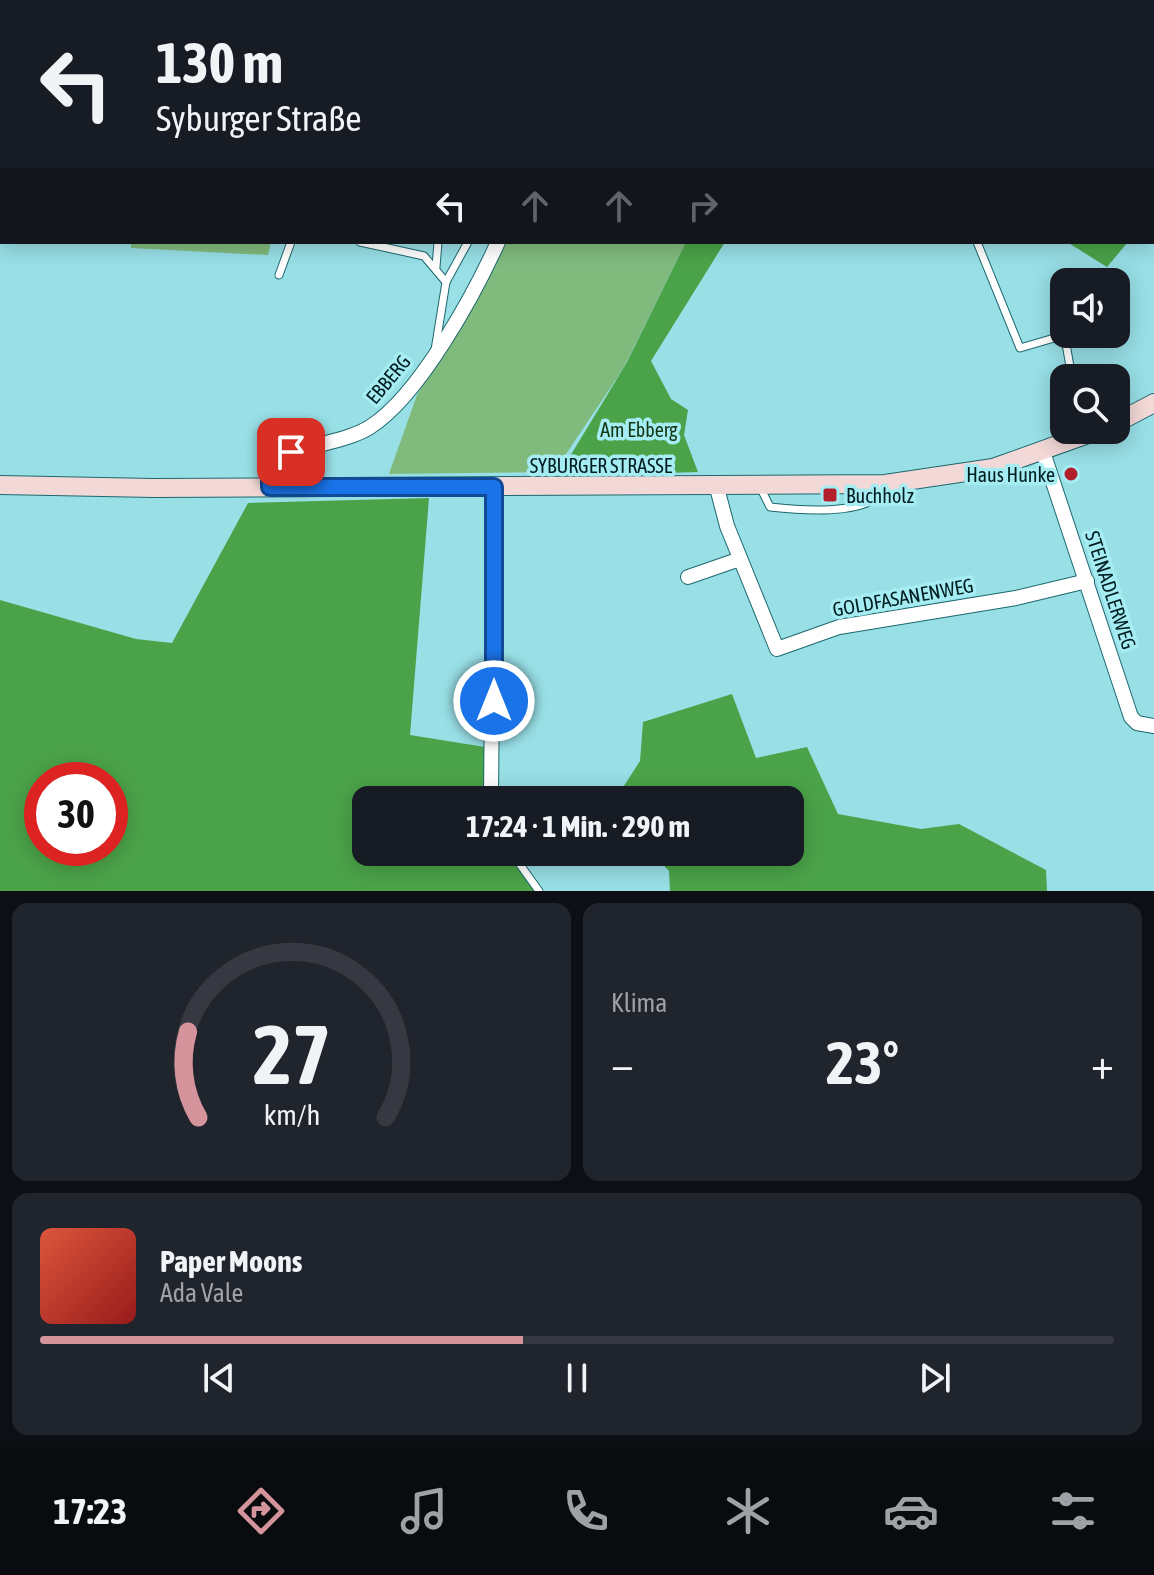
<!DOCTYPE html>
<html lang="de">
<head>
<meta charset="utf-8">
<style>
  :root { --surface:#171b24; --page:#20242c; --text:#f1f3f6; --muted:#9ea1a6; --line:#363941; --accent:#d5949b }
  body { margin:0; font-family:"Asap Condensed",sans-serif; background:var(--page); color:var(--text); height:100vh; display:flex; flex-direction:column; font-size:30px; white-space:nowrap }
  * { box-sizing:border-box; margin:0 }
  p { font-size:26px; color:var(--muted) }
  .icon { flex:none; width:44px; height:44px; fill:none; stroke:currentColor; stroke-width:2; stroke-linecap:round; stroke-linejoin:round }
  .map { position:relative; height:891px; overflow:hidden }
  .panel { display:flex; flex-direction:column; gap:12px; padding:12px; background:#0d0f14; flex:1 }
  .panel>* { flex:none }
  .banner { position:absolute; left:0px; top:0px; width:1154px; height:244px; box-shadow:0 4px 20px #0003; background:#171b24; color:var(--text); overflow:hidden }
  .fabs { position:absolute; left:1050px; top:268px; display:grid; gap:16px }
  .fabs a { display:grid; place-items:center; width:80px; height:80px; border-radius:16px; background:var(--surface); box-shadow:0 4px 20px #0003; font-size:40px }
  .speed { position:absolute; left:24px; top:762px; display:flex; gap:16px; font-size:40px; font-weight:700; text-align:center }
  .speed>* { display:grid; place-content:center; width:104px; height:104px; border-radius:50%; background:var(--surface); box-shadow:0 4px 20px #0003; line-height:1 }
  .speed .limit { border:12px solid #d22; background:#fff; color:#111 }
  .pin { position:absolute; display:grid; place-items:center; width:68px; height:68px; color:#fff; margin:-34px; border-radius:16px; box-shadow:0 4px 12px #0006 }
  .me { position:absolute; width:88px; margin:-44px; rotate:0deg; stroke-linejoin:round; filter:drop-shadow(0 0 6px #0008) }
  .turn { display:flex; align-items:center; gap:28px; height:168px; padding:0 24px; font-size:36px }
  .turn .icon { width:104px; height:104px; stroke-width:2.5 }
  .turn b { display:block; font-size:56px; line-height:68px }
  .lanes { display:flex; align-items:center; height:76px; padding:0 24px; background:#0003; justify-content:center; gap:40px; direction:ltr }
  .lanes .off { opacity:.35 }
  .big { font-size:60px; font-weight:700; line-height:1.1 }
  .panel .card { flex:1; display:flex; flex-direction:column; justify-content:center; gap:12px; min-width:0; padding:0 28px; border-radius:16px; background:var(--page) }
  .panel .dial { align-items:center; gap:0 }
  .dial svg { height:208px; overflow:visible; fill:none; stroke:var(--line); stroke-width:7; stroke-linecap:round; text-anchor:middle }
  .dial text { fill:var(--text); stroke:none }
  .song { display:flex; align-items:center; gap:24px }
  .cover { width:96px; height:96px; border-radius:12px; background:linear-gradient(135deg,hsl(10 70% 55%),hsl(0 70% 35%)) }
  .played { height:8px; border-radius:4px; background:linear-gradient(90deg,var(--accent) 45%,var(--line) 45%) }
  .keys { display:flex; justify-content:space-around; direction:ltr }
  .heat { display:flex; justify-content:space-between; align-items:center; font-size:44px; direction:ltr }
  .panel .tiles { flex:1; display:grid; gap:12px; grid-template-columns:1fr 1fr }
  .card:last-child { grid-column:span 2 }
  .trip { position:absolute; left:352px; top:786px; width:452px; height:80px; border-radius:16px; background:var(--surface); box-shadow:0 4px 20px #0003; font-weight:700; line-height:80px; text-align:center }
  .menu { display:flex; height:128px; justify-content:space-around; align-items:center; background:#090b0e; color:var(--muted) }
  .menu .icon { width:56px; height:56px }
  .menu .selected { color:var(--accent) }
  .menu b { font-size:36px; color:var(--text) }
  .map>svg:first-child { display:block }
</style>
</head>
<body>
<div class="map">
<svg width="1154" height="891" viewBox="0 0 1154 891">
  <rect width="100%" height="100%" fill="#98dfe6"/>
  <g fill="#80ba7d">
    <polygon points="475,0 782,0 781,2"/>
    <polygon points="131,242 271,242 268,255 131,248"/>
    <polygon points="502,242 686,242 623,369 554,472 389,474 417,395 487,280"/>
  </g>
  <g fill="#4ba349" fill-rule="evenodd">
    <polygon points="782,0 1154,0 1154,212 1152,214 1152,2"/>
    <polygon points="686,242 725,242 651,361 671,399 688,410 684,435 698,472 558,476 626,364"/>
    <polygon points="1067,242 1128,242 1107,267"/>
    <path d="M 429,498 L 410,735 L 485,747 L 489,800 L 366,800 L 366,852 L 506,852 L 534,891 L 0,891 L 0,600 L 136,639 L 172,643 L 248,503 ZM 42,780 L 110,780 L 110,848 L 42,848 Z"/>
    <polygon points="732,694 756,758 807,747 838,814 921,829 959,824 1046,870 1047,891 670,891 669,871 651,852 790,852 790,800 623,800 620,792 640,761 643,722"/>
  </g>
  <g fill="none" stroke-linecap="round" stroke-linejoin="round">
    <g stroke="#2bc8d4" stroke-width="3">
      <polyline points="829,2 831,0"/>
      <polyline points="955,2 956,0"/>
      <polyline points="1081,2 1082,0"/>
      <polyline points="1131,2 1131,0"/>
    </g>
    <defs>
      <g id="lane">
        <polyline points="360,242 424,256 446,282 435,350"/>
        <polyline points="977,242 1020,348 1061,336 1065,338 1072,378"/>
        <polyline points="436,267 438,242"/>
        <polyline points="279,275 291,242"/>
        <polyline points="446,282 468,242"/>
        <path d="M 760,487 L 770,507 C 797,510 874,517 884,487"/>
        <polyline points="511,852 539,891"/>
      </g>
      <g id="street">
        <polyline points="461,0 463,2"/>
        <polyline points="1043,452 1131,717 1137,723 1154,726"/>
        <path d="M 270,487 L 270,469 C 286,445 340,446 370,427 C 419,396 474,295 498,242"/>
        <polyline points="717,488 727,526 777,649 839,627 1016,598 1087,581"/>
        <polyline points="688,577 740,559"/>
        <polyline points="491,795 494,487"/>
      </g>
      <g id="secondary">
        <polyline points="1116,423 1154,403"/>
        <polyline points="0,485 154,488 885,484 993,468 1099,430"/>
      </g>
    </defs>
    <use href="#lane" stroke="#1d686e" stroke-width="9"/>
    <use href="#street" stroke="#1d686e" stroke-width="16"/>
    <use href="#secondary" stroke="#1d686e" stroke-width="20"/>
    <use href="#lane" stroke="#fff" stroke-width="7"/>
    <use href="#street" stroke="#fff" stroke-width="14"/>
    <use href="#secondary" stroke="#f2d8d6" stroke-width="18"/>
  </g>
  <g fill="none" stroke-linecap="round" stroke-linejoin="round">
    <defs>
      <polyline id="route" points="291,452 270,469 270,487 494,487 494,701"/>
    </defs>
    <use href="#route" stroke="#114b97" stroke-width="20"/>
    <use href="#route" stroke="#1a73e8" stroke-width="14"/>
  </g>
  <g fill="#b2202c" stroke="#a5ecf3" stroke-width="3">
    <circle cx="1071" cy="474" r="8"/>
    <rect x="822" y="487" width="16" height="16" rx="4"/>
  </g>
  <g text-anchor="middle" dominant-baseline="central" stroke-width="7" stroke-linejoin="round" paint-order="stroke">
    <g font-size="20" fill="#001d20" stroke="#a5ecf3">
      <text transform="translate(388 379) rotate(-50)">EBBERG</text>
      <text x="601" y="465">SYBURGER STRASSE</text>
      <text transform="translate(1111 590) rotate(72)">STEINADLERWEG</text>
      <text transform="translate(903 597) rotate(-10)">GOLDFASANENWEG</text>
    </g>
    <g font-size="20" fill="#133713" stroke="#a5ecf3">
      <text x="639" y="429">Am Ebberg</text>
    </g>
    <g font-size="20" fill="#001d20" stroke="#a5ecf3" text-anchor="end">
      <text x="1055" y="474">Haus Hunke</text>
      <text x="846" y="495" text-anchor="start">Buchholz</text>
    </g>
  </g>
</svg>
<div class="fabs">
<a><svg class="icon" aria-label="sound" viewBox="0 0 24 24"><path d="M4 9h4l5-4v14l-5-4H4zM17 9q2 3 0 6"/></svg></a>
<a><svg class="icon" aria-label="search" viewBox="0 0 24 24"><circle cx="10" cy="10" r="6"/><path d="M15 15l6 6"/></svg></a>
</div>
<div class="speed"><div class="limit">30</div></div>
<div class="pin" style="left:291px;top:452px;background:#d93025"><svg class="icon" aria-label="arrive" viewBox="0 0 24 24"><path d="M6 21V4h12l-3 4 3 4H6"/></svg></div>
<svg class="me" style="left:494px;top:701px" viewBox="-20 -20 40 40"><circle r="17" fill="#1a73e8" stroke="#fff" stroke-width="3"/><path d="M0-11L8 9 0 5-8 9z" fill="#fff"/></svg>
<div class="trip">17:24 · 1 Min. · 290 m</div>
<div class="banner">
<div class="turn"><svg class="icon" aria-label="left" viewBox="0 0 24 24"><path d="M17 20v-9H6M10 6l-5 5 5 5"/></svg><div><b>130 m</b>Syburger Straße</div></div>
<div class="lanes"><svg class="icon" aria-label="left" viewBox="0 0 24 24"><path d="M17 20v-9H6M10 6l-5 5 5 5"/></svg><svg class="icon off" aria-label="ahead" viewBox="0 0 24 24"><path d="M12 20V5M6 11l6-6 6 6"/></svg><svg class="icon off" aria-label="ahead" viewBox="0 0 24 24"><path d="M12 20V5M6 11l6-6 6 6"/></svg><svg class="icon off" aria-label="right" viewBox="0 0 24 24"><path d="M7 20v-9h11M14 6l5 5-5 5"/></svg></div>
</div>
</div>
<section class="panel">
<div class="tiles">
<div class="card dial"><svg viewBox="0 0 100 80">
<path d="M14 69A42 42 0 1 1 86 69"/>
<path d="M14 69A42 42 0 0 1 10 36" stroke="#d5949b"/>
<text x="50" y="56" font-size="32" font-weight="700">27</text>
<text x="50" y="72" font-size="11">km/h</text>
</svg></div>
<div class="card"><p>Klima</p>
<div class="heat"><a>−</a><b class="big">23°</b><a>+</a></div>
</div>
<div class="card">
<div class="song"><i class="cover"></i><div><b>Paper Moons</b><p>Ada Vale</p></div></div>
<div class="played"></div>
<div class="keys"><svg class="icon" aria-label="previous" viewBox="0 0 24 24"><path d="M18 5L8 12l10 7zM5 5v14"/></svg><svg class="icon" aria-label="pause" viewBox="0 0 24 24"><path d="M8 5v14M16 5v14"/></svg><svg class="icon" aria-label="next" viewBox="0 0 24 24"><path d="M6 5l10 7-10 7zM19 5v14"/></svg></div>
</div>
</div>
</section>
<nav class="menu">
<b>17:23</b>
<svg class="icon selected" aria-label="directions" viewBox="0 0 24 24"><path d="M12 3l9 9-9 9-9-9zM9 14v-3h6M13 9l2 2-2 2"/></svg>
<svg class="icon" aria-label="music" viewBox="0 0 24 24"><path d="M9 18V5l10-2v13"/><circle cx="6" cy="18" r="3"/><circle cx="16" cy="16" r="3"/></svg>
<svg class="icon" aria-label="phone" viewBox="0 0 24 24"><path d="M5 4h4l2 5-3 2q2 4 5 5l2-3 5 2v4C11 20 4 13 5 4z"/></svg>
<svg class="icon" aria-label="climate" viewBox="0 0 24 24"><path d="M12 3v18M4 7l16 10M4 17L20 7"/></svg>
<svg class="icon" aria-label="car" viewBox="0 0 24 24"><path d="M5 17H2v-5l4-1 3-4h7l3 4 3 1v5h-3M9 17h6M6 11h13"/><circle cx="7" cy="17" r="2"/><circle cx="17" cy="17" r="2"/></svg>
<svg class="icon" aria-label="filters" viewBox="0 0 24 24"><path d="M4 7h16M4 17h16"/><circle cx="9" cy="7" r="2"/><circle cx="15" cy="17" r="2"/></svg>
</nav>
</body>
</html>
